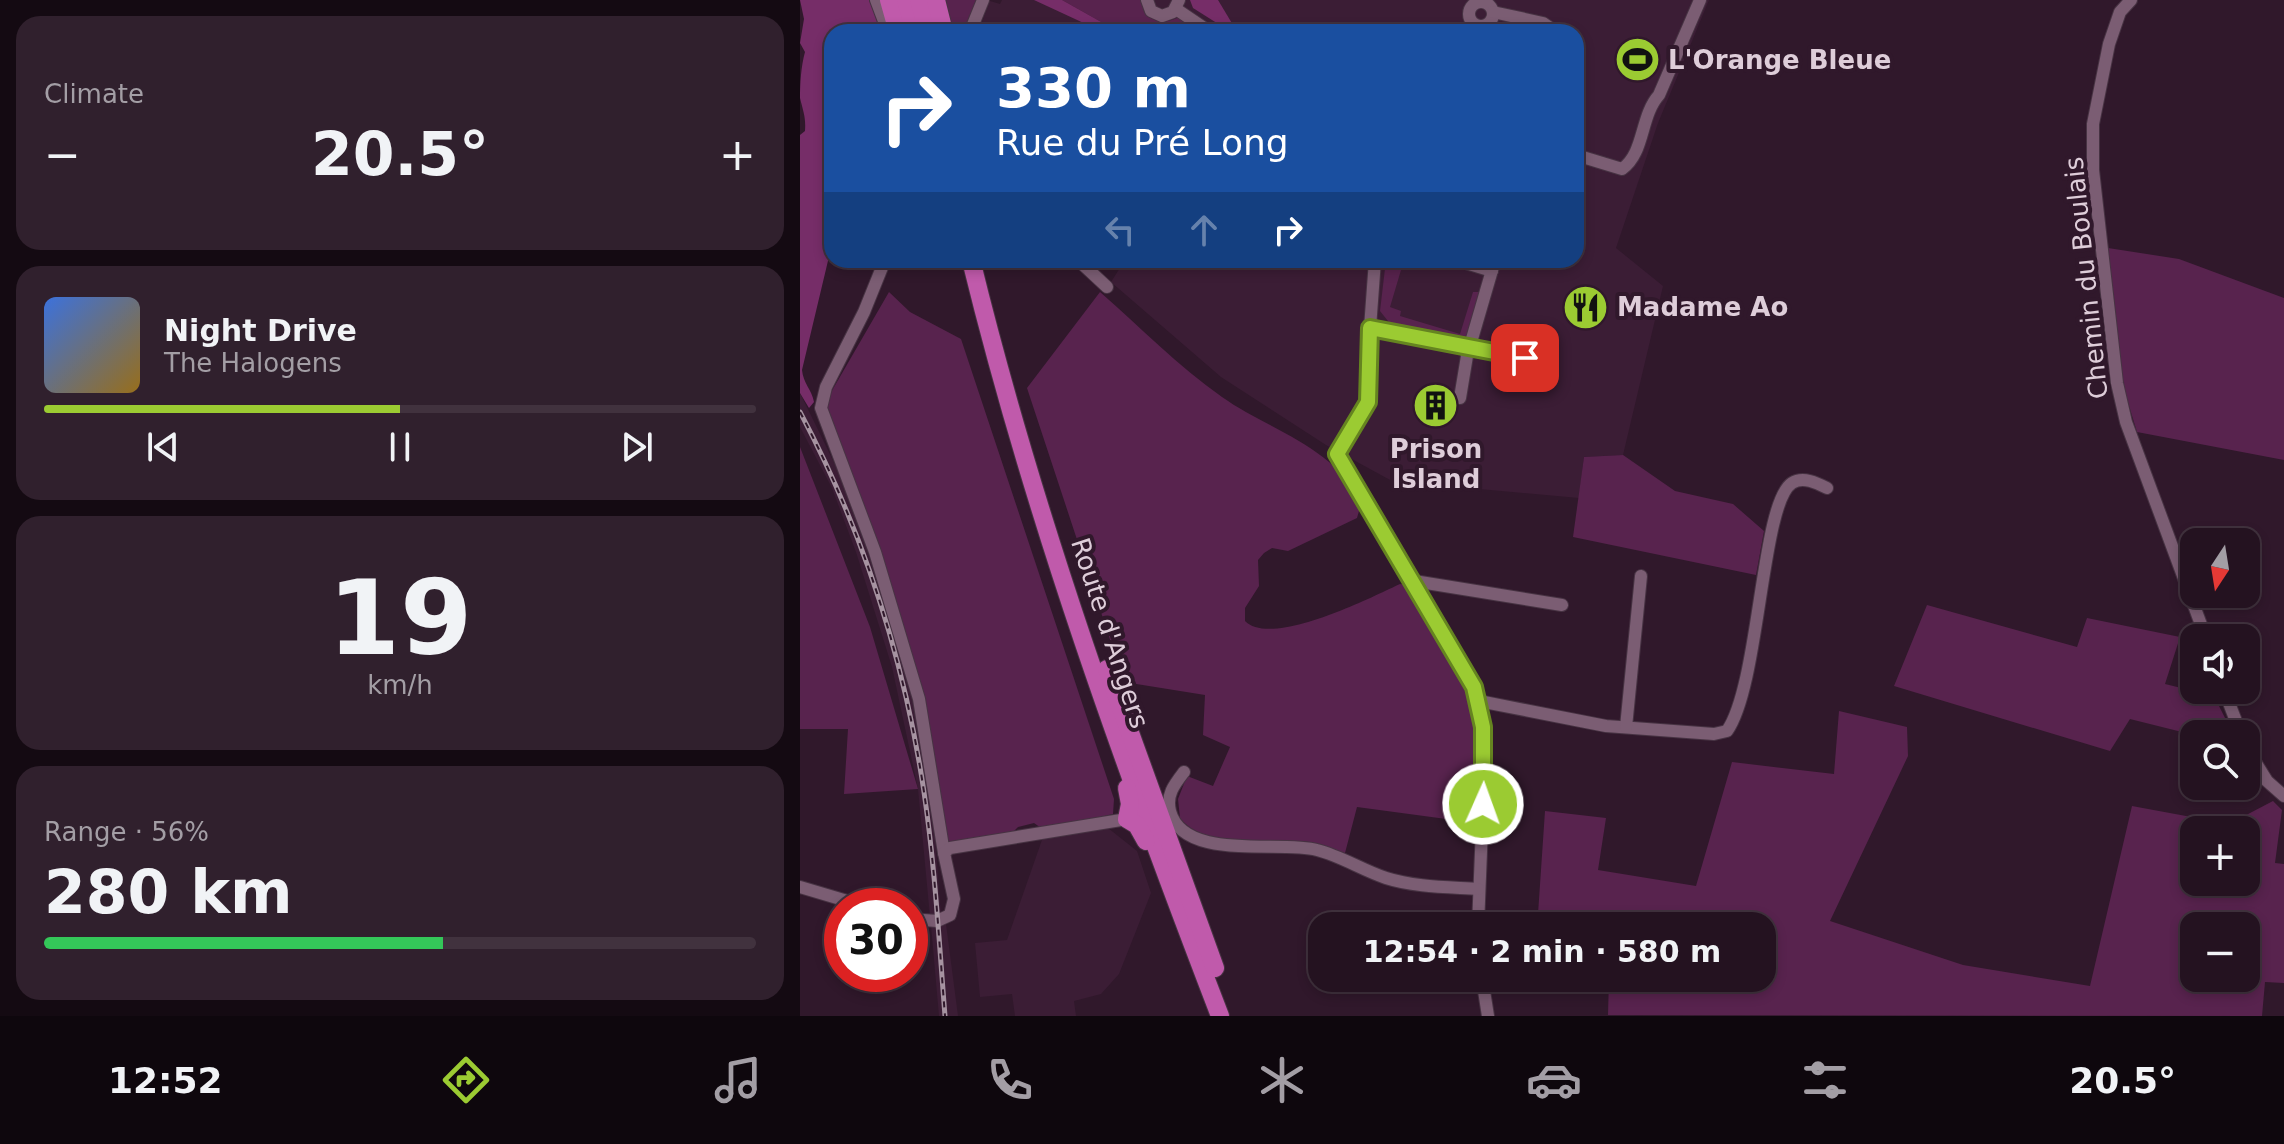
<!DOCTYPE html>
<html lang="en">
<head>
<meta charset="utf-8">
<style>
  :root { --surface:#241220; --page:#30202d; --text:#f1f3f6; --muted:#a39ea5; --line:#41323e; --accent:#9bcb32 }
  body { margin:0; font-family:"DejaVu Sans",sans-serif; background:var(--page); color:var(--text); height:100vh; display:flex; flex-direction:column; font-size:30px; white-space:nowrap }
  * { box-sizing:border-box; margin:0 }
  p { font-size:26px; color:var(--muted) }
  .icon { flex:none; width:44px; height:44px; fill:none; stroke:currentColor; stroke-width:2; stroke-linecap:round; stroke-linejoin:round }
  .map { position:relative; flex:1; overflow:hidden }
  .drawer { display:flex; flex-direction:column; gap:16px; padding:16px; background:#140a12; width:800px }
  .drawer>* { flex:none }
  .banner { position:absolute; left:24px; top:24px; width:760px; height:244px; border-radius:24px; box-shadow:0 4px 12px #0003,0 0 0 2px var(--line); background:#1a4fa0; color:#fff; overflow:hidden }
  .needle { width:52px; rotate:192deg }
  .tools { position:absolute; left:1380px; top:528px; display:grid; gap:16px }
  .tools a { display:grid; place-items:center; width:80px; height:80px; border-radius:16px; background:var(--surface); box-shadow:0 4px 12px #0003,0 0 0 2px var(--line); font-size:40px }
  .speed { position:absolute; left:24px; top:888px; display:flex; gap:16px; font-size:40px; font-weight:700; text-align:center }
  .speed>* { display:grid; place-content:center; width:104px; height:104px; border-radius:50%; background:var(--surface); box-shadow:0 4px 12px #0003,0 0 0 2px var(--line); line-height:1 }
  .speed .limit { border:12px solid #d22; background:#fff; color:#111 }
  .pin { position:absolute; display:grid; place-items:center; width:68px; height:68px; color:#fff; margin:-34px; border-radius:16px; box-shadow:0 4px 12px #0006 }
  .me { position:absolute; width:88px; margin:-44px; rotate:2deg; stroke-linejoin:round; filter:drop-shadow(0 0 6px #0008) }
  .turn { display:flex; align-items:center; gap:28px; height:168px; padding:0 40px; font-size:36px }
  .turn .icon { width:104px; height:104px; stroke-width:2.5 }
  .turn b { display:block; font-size:56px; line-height:68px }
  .lanes { display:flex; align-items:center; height:76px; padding:0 40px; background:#0003; justify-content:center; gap:40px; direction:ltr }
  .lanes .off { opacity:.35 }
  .big { font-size:60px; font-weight:600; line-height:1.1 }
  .drawer .card { flex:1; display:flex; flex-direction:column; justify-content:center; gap:12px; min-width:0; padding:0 28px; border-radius:24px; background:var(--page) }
  .drawer .dial { align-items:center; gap:0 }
  .dial b { font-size:104px; line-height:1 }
  .song { display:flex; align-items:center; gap:24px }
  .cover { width:96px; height:96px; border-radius:12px; background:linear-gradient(135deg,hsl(220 70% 55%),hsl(40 70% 35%)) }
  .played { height:8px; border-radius:4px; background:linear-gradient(90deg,var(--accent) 50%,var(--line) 50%) }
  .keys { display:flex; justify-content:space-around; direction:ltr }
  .heat { display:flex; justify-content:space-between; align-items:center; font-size:44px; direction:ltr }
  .charge { height:12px; border-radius:6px; background:linear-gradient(90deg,#34c759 56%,var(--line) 0) }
  .trip { position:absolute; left:508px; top:912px; width:468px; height:80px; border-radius:24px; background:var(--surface); box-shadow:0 4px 12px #0003,0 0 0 2px var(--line); font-weight:600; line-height:80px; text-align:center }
  .tab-bar { display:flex; height:128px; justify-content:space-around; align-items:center; background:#0e070d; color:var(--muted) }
  .tab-bar .icon { width:56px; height:56px }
  .tab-bar .current { color:var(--accent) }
  .tab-bar b { font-size:36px; color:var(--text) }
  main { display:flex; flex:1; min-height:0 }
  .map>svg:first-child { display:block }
</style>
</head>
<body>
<main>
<section class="drawer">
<div class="card"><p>Climate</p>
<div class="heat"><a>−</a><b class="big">20.5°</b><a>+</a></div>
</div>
<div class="card">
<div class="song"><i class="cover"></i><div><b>Night Drive</b><p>The Halogens</p></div></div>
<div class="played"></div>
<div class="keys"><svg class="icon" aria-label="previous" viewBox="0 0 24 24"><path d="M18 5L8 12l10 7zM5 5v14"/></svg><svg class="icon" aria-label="pause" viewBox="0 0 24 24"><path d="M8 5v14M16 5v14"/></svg><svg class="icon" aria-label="next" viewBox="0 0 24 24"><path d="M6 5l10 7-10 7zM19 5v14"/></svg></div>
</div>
<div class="card dial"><b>19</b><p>km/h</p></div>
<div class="card"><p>Range · 56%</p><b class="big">280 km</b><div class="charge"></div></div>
</section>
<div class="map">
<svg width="1484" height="1016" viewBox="0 0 1484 1016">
  <rect width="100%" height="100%" fill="#30182b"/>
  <g fill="#3b1d35">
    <polygon points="202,0 909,0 858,123 816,248 863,286 823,455 784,457 779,498 592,481 526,445 421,377 311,282 325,260 776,260 776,32 178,32 190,1 200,4"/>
    <polygon points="0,393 45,485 88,603 115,706 133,810 141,916 130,917 118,789 92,667 56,552 32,488 0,427"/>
    <polygon points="308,828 337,851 351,893 319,974 301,994 274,1001 276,1016 215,1016 212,994 180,997 175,943 207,940 243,837"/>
    <polygon points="146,924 158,1016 139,1016 131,925"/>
  </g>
  <g fill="#58234e" fill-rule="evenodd">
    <polygon points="140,0 178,0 165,32 147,32"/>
    <path d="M 262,0 L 343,0 C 344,22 362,26 379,17 L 400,32 L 319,32 Z"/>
    <polygon points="1308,248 1379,259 1484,298 1484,460 1337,432 1323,386"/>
    <polygon points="586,260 599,260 594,261 593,269 601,270 590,307 601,311 600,316 660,334 673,292 682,292 668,337 659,340 592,326 580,311"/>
    <polygon points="89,292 110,312 161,339 314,799 313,814 244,830 234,823 218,827 210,835 146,845 137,773 27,410 30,394"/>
    <path d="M 300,292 C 340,327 378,366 422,397 C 467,429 538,448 561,504 L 557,518 L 488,551 L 472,548 L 464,553 L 458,560 L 459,586 L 445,608 L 445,621 C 471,648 570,598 600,584 L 608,585 C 631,623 661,662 673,705 C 684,742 678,785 676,823 L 557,807 L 545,853 C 532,849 516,842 502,841 C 468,840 404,849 380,818 L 378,799 L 387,776 L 413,786 L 430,747 L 403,735 L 405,695 L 324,682 L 227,388 Z"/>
    <polygon points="0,447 70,627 118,789 44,794 48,729 0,729"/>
    <polygon points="823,455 875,491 933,504 964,531 956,575 773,537 784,457"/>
    <polygon points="1127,605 1277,647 1287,618 1380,637 1365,684 1414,696 1433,734 1394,735 1330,719 1310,751 1094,686"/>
    <path d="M 1039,711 L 1107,727 L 1108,756 L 1030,921 L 1163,965 L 1290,986 L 1332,806 L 1429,824 L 1473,801 L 1482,810 L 1475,863 L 1484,864 L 1484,983 L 1465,982 L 1462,1016 L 808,1015 L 809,978 L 962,978 L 962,926 L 773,926 L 738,914 L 745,811 L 806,818 L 798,870 L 896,886 L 932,762 L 1034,774 ZM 1394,830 L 1446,830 L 1446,882 L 1394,882 ZM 1394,926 L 1446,926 L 1446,978 L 1394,978 Z"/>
  </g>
  <g fill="#762d68">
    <path d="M 0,0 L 69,0 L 83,32 L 32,32 L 32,244 L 2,370 C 3,383 12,390 14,402 L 9,408 L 0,393 L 0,135 L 5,131 C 6,117 3,111 0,98 C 0,84 1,66 5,52 L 0,43 L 4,19 Z"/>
    <polygon points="234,0 262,0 319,32 303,32"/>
    <polygon points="390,0 418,0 433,25 431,32 393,8"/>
  </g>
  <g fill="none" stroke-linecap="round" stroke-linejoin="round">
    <defs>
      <g id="minor">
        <polyline points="76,0 88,32"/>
        <polyline points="347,0 351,11 362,16 373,12 379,0"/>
        <polyline points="1331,0 1320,12 1309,44 1293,124 1293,170 1317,383 1326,422 1406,638"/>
        <circle cx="681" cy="14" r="12"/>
        <polyline points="376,9 410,32"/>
        <polyline points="693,12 743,23 756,32"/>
        <polyline points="170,32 183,0"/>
        <path d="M 776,155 L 822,169 C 845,153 840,116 859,95 L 900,0"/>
        <polyline points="85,260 64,312 26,387 21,408 75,552 119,699 144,853"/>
        <polyline points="278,260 307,287"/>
        <polyline points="575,260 570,328 570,392 562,417 539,449 537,457 569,503 678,698 685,752 678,926"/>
        <polyline points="656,260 692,271"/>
        <polyline points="570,328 743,363"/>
        <polyline points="660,398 667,356 695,260"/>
        <polyline points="614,581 762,605"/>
        <polyline points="1424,690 1441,734"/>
        <path d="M 679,701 L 806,726 L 914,734 L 927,731 C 960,684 961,503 992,483 C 1003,476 1017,483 1027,488"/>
        <polyline points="826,727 841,576"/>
        <polyline points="1446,747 1467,781 1484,796"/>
        <path d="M 384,772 C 374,785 366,795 370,811 C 383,862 481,840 517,850 C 541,856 562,870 586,878 C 614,887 648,887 678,889"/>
        <polyline points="0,887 64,906"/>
        <polyline points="110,919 137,921 150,915 154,899 144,853 150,848 327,819"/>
        <polyline points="682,978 688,1016"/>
      </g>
      <g id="highway">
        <polyline points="89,0 98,32"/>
        <polyline points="106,0 115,32"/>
        <polyline points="119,0 128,32"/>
        <polyline points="136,0 144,32"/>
        <path d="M 171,260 C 234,518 325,769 420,1016"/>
        <polyline points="307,669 415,968"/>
        <polyline points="327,788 330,804 327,819 337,825 346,841"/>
      </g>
    </defs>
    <use href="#minor" stroke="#473343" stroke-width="14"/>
    <use href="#highway" stroke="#473343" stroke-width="20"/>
    <use href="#minor" stroke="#7b5d73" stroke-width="12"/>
    <use href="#highway" stroke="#c05aab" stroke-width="18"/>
    <defs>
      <path id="rail" d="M 0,412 C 63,531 104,658 124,792 C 135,866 139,941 145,1016"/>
    </defs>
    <use href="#rail" stroke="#a693a1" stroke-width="5"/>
    <use href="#rail" stroke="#30182b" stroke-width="2" stroke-dasharray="6" stroke-linecap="butt"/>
  </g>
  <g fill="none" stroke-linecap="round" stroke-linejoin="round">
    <defs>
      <polyline id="route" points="683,804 683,727 674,687 537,454 568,402 570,328 725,358"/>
    </defs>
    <use href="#route" stroke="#658420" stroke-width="20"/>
    <use href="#route" stroke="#9bcb32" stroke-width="14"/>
  </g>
  <defs>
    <symbol id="stadium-disc" viewBox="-11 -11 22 22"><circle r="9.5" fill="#9bcb32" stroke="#30182b"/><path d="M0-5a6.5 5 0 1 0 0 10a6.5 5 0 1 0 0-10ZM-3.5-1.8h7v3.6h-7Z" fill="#111"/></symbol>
    <symbol id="restaurant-disc" viewBox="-11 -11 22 22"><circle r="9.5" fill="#9bcb32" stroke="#30182b"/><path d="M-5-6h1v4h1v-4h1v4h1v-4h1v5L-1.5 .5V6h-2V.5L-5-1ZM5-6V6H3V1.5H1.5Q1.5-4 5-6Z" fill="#111"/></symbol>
    <symbol id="building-disc" viewBox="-11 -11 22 22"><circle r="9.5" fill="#9bcb32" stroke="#30182b"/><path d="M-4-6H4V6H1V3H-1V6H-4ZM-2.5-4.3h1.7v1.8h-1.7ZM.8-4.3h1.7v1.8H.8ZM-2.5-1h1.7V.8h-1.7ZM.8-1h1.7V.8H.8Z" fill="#111"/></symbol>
  </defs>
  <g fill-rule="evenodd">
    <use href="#stadium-disc" x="812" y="34" width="51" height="51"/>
    <use href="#restaurant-disc" x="760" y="282" width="51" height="51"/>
    <use href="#building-disc" x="610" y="380" width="51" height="51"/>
  </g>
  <g text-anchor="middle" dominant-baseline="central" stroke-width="8" stroke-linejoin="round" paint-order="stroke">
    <g font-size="26" font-weight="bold" fill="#decdd9" stroke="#30182b" text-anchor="start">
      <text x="868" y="60">L'Orange Bleue</text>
      <text x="817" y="307">Madame Ao</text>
      <text x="636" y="449" text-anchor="middle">Prison<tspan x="636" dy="30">Island</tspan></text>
    </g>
    <g font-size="26" fill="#decdd9" stroke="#30182b">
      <text transform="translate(1286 278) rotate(-96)">Chemin du Boulais</text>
      <text transform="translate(310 633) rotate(72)">Route d'Angers</text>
    </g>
  </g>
</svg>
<div class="tools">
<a><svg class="needle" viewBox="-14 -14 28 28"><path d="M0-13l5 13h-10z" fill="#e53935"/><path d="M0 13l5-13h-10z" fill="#a39ea5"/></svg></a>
<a><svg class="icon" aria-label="sound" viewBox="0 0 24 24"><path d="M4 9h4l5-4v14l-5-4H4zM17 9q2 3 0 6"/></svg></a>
<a><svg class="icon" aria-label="search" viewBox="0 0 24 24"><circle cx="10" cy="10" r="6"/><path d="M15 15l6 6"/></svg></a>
<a>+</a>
<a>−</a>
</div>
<div class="speed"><div class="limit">30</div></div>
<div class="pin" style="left:725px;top:358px;background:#d93025"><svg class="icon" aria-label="arrive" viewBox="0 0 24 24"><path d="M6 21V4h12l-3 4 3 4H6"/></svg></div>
<svg class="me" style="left:683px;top:804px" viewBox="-20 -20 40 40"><circle r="17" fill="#9bcb32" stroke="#fff" stroke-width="3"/><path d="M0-11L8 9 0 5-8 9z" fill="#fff"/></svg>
<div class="trip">12:54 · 2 min · 580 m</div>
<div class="banner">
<div class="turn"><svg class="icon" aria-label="right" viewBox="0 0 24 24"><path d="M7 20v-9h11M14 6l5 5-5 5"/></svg><div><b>330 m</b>Rue du Pré Long</div></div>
<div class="lanes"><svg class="icon off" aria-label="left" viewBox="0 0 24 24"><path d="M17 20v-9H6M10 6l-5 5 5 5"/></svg><svg class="icon off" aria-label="ahead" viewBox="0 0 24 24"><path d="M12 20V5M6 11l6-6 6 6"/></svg><svg class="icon" aria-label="right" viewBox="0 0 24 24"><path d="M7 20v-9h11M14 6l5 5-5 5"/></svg></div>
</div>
</div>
</main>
<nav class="tab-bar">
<b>12:52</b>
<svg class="icon current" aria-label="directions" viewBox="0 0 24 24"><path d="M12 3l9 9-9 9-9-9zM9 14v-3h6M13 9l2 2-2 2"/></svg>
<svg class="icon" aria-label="music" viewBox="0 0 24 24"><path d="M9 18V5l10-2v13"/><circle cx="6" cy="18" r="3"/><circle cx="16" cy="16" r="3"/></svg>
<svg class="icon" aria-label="phone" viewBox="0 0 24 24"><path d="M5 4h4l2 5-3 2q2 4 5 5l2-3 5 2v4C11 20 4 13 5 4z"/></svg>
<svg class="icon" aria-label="climate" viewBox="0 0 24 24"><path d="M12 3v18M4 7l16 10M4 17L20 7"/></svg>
<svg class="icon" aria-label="car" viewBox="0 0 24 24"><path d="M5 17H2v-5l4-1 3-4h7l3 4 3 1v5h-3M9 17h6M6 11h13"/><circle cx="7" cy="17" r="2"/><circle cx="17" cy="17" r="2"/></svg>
<svg class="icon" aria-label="filters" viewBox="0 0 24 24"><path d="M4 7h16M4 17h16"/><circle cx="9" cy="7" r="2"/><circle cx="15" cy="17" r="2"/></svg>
<b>20.5°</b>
</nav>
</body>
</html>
